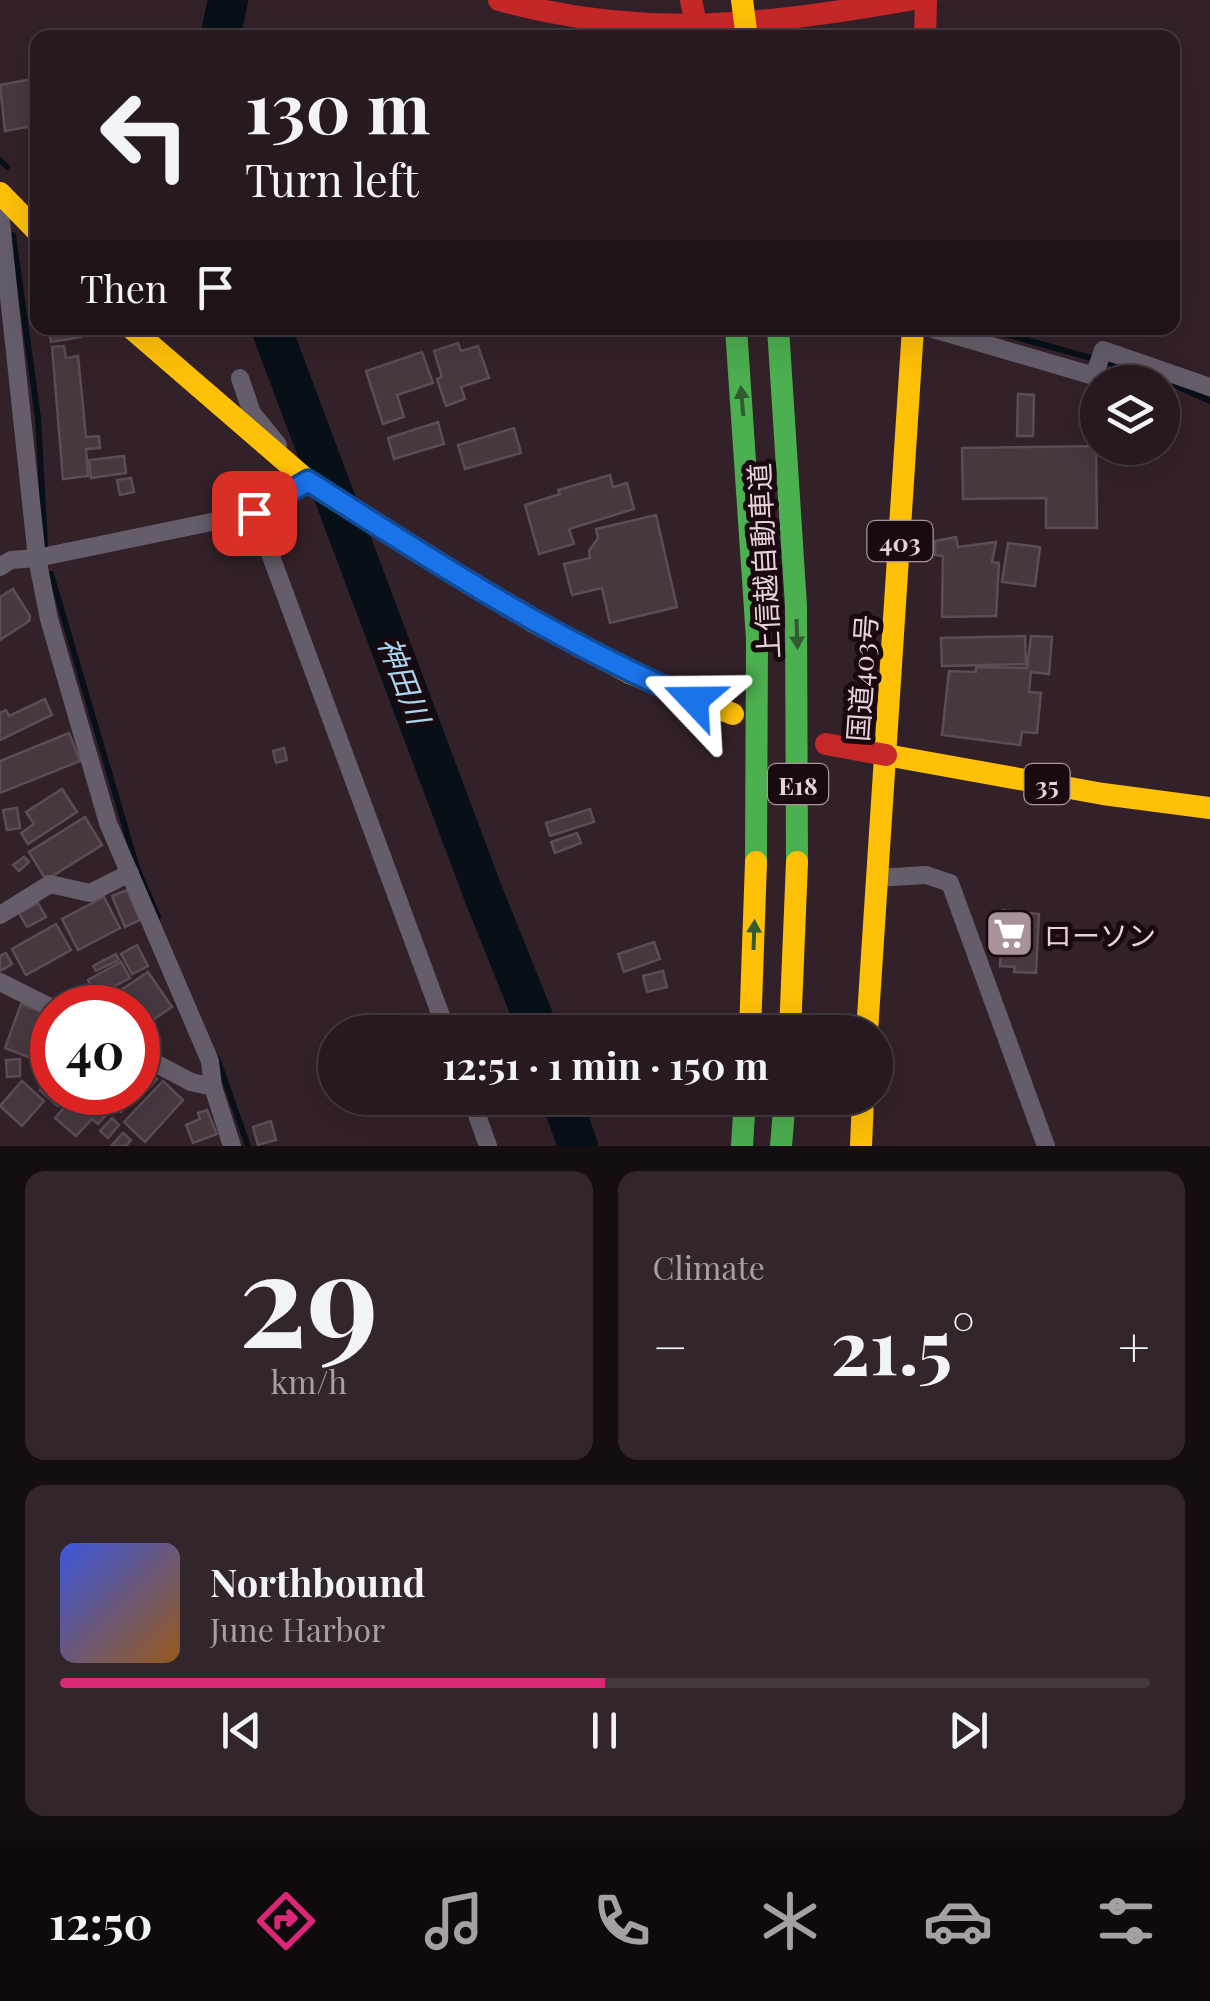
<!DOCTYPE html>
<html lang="en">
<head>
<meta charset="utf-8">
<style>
  :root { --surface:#26191f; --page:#32262c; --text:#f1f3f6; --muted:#a4a0a4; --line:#42383d; --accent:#db2777 }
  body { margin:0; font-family:"Playfair Display","Noto Sans JP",serif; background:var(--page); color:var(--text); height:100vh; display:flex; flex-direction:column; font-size:38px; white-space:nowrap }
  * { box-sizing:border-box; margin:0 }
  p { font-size:32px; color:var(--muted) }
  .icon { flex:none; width:55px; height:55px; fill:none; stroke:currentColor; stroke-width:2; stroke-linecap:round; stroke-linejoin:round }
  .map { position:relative; height:1146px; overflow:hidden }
  .side { display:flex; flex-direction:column; gap:25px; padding:25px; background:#150e11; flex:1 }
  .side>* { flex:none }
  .hud { position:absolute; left:30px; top:30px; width:1150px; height:305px; border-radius:20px; box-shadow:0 10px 40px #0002,0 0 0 2px var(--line); background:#26191f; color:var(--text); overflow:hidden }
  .fabs { position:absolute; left:1080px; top:365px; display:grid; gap:20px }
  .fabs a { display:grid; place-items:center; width:100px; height:100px; border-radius:50%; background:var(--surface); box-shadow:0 10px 40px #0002,0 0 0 2px var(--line); font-size:50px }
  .speed { position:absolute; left:30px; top:985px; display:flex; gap:20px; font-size:50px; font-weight:700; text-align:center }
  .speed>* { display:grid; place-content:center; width:130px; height:130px; border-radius:50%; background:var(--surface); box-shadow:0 10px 40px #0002,0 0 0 2px var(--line); line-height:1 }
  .speed .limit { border:15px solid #d22; background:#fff; color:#111 }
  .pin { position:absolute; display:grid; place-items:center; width:85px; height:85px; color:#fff; margin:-42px; border-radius:20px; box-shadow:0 5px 15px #0006 }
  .me { position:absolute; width:110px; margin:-55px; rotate:293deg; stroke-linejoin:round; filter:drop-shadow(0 0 8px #0008) }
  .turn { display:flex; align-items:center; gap:35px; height:210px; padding:0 50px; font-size:45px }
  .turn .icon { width:130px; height:130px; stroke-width:2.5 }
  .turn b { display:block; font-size:70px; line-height:85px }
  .then { display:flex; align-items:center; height:95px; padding:0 50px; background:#0003; gap:20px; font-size:38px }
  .big { font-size:75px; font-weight:700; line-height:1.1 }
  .side .card { flex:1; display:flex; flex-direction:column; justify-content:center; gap:15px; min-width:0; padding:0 35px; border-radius:20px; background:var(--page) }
  .side .dial { align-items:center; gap:0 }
  .dial b { font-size:130px; line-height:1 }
  .song { display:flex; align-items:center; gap:30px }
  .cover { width:120px; height:120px; border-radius:15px; background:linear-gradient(135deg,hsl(230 70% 55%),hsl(30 70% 35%)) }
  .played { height:10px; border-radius:5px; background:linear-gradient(90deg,var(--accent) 50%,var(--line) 50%) }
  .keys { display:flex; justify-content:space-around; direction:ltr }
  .heat { display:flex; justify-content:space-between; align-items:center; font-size:55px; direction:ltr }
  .side .tiles { flex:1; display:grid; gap:25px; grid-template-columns:1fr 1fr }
  .card:last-child { grid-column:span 2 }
  .trip { position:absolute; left:318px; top:1015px; width:575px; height:100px; border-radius:50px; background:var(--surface); box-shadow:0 10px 40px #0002,0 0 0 2px var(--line); font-weight:700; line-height:100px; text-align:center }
  .tabs { display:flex; height:160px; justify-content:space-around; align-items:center; background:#0f0a0c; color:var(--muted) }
  .tabs .icon { width:70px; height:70px }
  .tabs .on { color:var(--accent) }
  .tabs b { font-size:45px; color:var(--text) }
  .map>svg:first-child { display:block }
</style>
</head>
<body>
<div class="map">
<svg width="1210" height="1146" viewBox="0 0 1210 1146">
  <rect width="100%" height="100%" fill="#332129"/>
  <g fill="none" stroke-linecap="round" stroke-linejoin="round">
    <g stroke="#071017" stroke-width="6">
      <polyline points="463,38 463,34"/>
      <polyline points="0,160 7,167"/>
      <polyline points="13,235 38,418 45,545"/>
      <polyline points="983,328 1135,370"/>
      <polyline points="1161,379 1210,401"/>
      <polyline points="51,574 137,868 158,917"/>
      <polyline points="217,1058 248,1146"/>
    </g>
    <g stroke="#071017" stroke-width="40">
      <polyline points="220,38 228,0"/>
      <polyline points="271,328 485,898 539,1032"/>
      <polyline points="561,1098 578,1146"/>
    </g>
  </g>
  <g fill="#473840" stroke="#5b4c55" stroke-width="2.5">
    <polygon points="32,79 33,88 38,87 38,125 5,131 0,85"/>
    <polygon points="38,171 38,204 36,204 31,172"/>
    <polygon points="49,328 79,328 81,337 51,342"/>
    <polygon points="458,343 461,351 478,346 489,378 461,387 465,399 446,406 437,379 442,377 434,351"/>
    <polygon points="64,346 66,358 78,356 86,437 99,436 100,448 86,449 88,476 63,479 52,347"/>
    <polygon points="422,352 433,383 397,395 404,417 383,424 366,371"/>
    <polygon points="1018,394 1034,395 1033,436 1017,436"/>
    <polygon points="438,422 444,444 394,459 388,438"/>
    <polygon points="514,428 521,453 465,469 458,445"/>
    <polygon points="1096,446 1097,528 1046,528 1046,498 963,499 962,448"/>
    <polygon points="124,456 126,473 91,478 89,460"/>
    <polygon points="610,475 613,487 627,483 634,509 569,529 574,544 539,554 525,505 560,494 558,490"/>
    <polygon points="131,478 134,492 120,495 117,480"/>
    <polygon points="656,515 677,607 610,623 602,588 572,595 564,564 590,558 589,551 598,538 596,529"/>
    <polygon points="956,537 958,547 996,542 992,562 999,563 996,616 942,617 943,556 935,555 935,541"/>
    <polygon points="1008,543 1040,547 1035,586 1002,582"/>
    <polygon points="13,589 30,616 29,621 0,640 0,597"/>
    <polygon points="1025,636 1026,664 942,666 941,638"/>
    <polygon points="1031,636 1052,637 1049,674 1031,672 1029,692 1041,693 1037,733 1022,732 1020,745 942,735 949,671 976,672 976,667 1027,668"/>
    <polygon points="45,699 52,715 0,740 0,713 6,710 9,716"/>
    <polygon points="69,733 80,761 0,793 0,761"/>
    <polygon points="284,748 287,760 276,763 273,751"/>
    <polygon points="62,789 77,812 28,844 21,833 34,824 26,812"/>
    <polygon points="17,808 20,828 7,830 3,810"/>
    <polygon points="590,809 594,822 550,836 546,823"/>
    <polygon points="85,817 102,845 46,880 29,852"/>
    <polygon points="577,833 581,843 555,853 551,842"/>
    <polygon points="24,857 29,862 19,871 13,865"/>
    <polygon points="127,890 140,920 125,927 112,896"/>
    <polygon points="104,897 120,928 78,950 62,919"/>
    <polygon points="38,903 46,917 27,927 19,913"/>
    <polygon points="1003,910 1039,914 1036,973 1014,972 1015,967 1000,966"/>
    <polygon points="56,924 71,950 26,975 12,949"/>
    <polygon points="654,942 660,959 624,972 618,954"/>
    <polygon points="137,945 148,966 132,974 121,954"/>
    <polygon points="6,953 12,964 0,971 0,956"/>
    <polygon points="116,954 119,960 96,971 93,966"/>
    <polygon points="121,962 130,978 96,996 88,980"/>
    <polygon points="663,971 667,987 647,992 643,976"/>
    <polygon points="148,972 172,1007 138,1030 138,1008 115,1008 109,998"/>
    <polygon points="76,989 90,1001 85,1008 69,1008 64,1003"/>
    <polygon points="21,1004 51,1015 36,1060 5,1048"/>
    <polygon points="20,1059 20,1076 7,1077 6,1060"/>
    <polygon points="143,1068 157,1079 147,1090 138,1082 138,1075"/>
    <polygon points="52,1075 52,1092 70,1092 58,1106 40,1090"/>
    <polygon points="22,1081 44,1101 22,1126 0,1106"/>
    <polygon points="163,1081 183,1100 145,1142 124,1122"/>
    <polygon points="77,1092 90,1092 110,1110 98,1124 92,1119 76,1136 55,1118"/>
    <polygon points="131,1092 135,1096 121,1112 99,1093"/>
    <polygon points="207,1110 217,1134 193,1143 186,1125 200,1119 198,1113"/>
    <polygon points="112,1118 119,1125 108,1138 100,1131"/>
    <polygon points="271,1121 276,1140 258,1145 253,1127"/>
    <polygon points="123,1133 131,1140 126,1146 111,1146"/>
  </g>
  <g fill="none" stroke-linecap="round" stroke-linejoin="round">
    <g stroke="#655e6a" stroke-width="18">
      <polyline points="0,212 37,558 49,619 108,823 210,1061 213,1087 232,1146"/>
      <polyline points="930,328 1094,376 1103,350 1210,387"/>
      <polyline points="240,378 252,413 278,445"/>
      <polyline points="255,513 447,1032"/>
      <polyline points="0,567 11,560 37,558 255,513 308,481 301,473"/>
      <polyline points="876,878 926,875 950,883 1046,1146"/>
      <polyline points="0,915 50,884 90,893 130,873"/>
      <polyline points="0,982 52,1008"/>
      <polyline points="138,1054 191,1082 213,1087"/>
      <polyline points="471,1098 488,1146"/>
    </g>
    <g stroke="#4caf50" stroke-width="22">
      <polyline points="736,328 757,639 756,862"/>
      <polyline points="778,328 796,606 797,862"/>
      <polyline points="742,1146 745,1098"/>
      <polyline points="781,1146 785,1098"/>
    </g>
    <g stroke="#ffc107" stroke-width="22">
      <polyline points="0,193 38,232"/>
      <polyline points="131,328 308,481 532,621 630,673 733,714"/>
      <polyline points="886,755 1103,794 1210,808"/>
      <polyline points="750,1032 756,862"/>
      <polyline points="790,1032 797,862"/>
      <polyline points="867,1032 913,328"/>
      <polyline points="861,1146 863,1098"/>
    </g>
    <g stroke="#c62828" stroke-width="22">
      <path d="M 499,0 C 643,40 764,25 909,0"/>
      <polyline points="925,38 926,0"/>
      <polyline points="826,744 886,755"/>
    </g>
    <polyline stroke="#ffc107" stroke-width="22" points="742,0 747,38"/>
    <polyline stroke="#c62828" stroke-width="22" points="691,0 699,38"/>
  </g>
  <defs><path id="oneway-solid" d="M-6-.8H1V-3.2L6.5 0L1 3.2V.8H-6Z" transform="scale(2.5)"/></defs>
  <g fill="#325c30">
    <use href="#oneway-solid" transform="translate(742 401) rotate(-95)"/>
    <use href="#oneway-solid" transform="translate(797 634) rotate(88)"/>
    <use href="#oneway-solid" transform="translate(754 935) rotate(-88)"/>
  </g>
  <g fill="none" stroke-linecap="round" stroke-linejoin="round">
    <defs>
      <path id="route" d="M 254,513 L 308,481 C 433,561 557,642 694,700"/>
    </defs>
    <use href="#route" stroke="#114b97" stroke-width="25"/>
    <use href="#route" stroke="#1a73e8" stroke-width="18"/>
  </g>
  <defs>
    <symbol id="supermarket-square" viewBox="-11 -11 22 22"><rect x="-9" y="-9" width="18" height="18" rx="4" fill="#a9939b" stroke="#190910"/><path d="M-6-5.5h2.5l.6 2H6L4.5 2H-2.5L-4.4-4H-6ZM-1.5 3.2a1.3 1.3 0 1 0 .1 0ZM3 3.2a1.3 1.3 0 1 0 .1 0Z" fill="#fff"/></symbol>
  </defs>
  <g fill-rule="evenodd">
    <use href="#supermarket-square" x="982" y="906" width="55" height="55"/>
  </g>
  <g text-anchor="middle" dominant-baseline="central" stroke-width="10" stroke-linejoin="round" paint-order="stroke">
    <g fill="#190910" stroke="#ab959d" stroke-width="2.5">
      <rect x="867.5" y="521" width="65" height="40" rx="8"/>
      <rect x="768" y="764" width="60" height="40" rx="8"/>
      <rect x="1024.5" y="764" width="45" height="40" rx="8"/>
    </g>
    <g font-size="25" font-weight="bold" fill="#e9d1d9">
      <text x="900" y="541">403</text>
      <text x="798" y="784">E18</text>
      <text x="1047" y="784">35</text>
    </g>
    <g font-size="28" fill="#e9d1d9" stroke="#190910">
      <text transform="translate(763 561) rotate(-93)">上信越自動車道</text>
      <text transform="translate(861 678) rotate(-86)">国道403号</text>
    </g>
    <g font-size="28" fill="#e9d1d9" stroke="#190910" text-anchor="start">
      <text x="1044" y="934">ローソン</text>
    </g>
    <g font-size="30" font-style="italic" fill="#a9d5ef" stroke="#190910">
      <text transform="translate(405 680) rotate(69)">神田川</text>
    </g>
  </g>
</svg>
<div class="fabs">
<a><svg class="icon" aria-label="layers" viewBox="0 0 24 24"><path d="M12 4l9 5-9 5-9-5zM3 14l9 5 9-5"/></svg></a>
</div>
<div class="speed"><div class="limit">40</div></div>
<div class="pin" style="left:254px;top:513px;background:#d93025"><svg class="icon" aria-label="arrive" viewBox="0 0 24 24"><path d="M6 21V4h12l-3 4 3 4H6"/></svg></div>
<svg class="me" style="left:694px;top:700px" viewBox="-20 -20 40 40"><path d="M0-17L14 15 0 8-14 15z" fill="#1a73e8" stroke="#fff" stroke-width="4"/></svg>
<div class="trip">12:51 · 1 min · 150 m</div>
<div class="hud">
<div class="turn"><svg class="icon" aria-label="left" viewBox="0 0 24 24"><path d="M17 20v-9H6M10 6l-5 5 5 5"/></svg><div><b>130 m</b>Turn left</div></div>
<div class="then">Then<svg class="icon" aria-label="arrive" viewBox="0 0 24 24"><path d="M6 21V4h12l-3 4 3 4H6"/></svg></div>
</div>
</div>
<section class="side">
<div class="tiles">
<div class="card dial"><b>29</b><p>km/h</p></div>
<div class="card"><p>Climate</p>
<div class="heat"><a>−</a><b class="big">21.5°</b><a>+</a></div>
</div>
<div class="card">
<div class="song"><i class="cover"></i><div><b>Northbound</b><p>June Harbor</p></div></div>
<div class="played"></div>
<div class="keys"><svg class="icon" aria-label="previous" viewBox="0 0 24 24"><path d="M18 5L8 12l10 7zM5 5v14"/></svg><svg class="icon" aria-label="pause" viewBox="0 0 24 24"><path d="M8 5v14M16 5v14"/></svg><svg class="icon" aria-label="next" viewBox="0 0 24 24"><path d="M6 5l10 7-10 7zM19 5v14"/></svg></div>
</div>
</div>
</section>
<nav class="tabs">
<b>12:50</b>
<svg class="icon on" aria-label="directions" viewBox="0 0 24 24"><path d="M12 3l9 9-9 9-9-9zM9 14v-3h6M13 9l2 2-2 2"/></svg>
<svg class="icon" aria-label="music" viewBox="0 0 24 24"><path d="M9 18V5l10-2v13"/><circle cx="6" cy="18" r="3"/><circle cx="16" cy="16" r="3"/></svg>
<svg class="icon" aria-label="phone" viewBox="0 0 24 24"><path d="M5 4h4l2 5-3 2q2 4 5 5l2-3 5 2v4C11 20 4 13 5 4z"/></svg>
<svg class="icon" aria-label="climate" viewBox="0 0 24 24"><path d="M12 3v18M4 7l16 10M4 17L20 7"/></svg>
<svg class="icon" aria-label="car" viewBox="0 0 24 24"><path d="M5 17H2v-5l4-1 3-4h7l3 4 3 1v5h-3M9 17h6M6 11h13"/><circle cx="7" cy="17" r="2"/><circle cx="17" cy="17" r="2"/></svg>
<svg class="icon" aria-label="filters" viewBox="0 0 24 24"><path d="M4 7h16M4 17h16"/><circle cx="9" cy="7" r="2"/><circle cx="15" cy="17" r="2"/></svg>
</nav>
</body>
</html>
